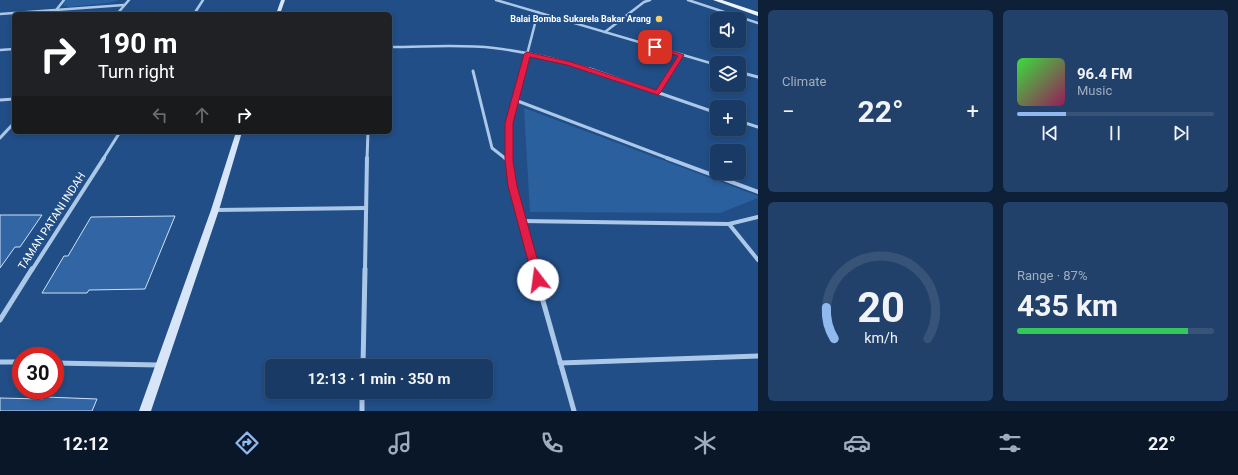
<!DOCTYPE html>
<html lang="en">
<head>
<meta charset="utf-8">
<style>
  :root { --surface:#193a64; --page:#22416a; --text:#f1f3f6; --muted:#9fadbf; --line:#375478; --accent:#90b9f0 }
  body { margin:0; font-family:Roboto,sans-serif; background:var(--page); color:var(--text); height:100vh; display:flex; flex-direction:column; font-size:15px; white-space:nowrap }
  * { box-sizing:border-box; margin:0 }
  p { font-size:13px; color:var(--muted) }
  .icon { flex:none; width:22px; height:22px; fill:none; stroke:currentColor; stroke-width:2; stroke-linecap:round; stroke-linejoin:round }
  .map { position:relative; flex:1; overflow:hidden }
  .side { display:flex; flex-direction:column; gap:10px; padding:10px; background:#0e2037; width:480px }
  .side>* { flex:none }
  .guide { position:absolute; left:12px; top:12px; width:380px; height:122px; border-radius:6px; box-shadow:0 2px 6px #0003,0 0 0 1px var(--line); background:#202124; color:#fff; overflow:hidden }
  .controls { position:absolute; left:710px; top:12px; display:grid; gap:8px }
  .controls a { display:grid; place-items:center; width:36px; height:36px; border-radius:6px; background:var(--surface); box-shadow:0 2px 6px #0003,0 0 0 1px var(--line); font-size:20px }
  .speed { position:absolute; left:12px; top:347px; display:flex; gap:8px; font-size:20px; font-weight:700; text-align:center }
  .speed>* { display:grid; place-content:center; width:52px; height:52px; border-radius:50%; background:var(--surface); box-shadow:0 2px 6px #0003,0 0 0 1px var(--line); line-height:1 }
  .speed .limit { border:6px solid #d22; background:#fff; color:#111 }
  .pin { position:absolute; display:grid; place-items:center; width:34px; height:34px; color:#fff; margin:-17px; border-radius:8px; box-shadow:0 2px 6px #0006 }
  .me { position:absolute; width:44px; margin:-22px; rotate:345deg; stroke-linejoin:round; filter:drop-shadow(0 0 3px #0008) }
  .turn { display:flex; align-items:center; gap:14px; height:84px; padding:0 20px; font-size:18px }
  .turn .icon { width:52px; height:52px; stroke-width:2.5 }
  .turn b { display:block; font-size:28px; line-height:34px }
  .lanes { display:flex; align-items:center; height:38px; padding:0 20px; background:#0003; justify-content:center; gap:20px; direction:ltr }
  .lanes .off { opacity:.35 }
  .big { font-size:30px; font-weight:700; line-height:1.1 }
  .side .widget { flex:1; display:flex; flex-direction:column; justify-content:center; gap:6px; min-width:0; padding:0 14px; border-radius:6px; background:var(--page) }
  .side .dial { align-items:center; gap:0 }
  .dial svg { height:104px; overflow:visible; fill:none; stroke:var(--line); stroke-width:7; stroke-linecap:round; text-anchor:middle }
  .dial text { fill:var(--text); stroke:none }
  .song { display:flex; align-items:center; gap:12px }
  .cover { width:48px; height:48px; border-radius:6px; background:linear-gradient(135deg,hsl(120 70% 55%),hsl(330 70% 35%)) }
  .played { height:4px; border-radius:2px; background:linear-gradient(90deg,var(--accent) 25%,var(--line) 25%) }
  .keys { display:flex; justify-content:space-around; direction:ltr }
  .heat { display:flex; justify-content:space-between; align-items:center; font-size:22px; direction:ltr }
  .charge { height:6px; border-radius:3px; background:linear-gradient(90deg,#34c759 87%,var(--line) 0) }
  .side .tiles { flex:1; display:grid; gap:10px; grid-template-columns:repeat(2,1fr) }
  .trip { position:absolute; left:265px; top:359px; width:228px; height:40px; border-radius:6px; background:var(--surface); box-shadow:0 2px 6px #0003,0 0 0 1px var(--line); font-weight:700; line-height:40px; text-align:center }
  .tab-bar { display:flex; height:64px; justify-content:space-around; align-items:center; background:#0a1728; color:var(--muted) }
  .tab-bar .icon { width:28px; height:28px }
  .tab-bar .on { color:var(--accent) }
  .tab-bar b { font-size:18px; color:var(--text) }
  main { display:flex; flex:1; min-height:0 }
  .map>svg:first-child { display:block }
</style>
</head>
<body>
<main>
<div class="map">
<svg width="758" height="411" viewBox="0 0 758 411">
  <rect width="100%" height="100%" fill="#214e86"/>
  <g fill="#2b609e">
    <polygon points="66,0 119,0 108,3 68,7 63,5"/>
    <polygon points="524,108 758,196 758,198 720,213 530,212"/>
  </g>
  <g fill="#3165a3" stroke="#cfe1f7">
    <polygon points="0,215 42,215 20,247 15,247 0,268"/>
    <polygon points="175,216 145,289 89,290 87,293 42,293 64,256 68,256 91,217"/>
    <polygon points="45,397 97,399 92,411 0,411 0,398 43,399"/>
  </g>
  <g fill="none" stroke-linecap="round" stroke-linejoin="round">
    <g stroke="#abc8e9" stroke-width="2.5">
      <polyline points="496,0 717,65"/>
      <polyline points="688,0 758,23"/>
      <polyline points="57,9 64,0"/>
      <polyline points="0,14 124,5"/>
      <polyline points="117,14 129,0"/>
      <polyline points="194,14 203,0"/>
      <polyline points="605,32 644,2 650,0"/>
      <path d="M 390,47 C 425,47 460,44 494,48 C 528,52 561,60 593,70"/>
      <polyline points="0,50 14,49"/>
      <polyline points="523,70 538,12"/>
      <polyline points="671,70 681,55"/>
    </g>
    <g stroke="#abc8e9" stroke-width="3">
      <polyline points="590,69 717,113"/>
      <polyline points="473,71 492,148 506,159"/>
      <polyline points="739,72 758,77"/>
      <polyline points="658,92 672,69"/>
      <polyline points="0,100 14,99"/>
      <polyline points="515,100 670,159"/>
      <polyline points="739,121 758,127"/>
      <polyline points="0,138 14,123"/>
      <polyline points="103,159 120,132"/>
      <polyline points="367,159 368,132"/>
      <polyline points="509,159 509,123 523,69"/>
    </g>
    <g stroke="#abc8e9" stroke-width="4">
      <polyline points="505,158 509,161"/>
      <polyline points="509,158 512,186 535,270"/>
      <polyline points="667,158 758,192"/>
      <polyline points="215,210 366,208"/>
      <polyline points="521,221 729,224 758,217"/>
      <polyline points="729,224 758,260"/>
      <polyline points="32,270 104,158"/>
      <polyline points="365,270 367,158"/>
    </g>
    <g stroke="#abc8e9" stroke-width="5">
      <polyline points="534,269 574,411"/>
      <polyline points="0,320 32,269"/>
      <polyline points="0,362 21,362"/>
      <polyline points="55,363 159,365"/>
      <polyline points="560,363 758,356"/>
      <polyline points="363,366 365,269"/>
      <polyline points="362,392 362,411"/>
    </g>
    <g fill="#d6e5f7" fill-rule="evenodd">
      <polygon points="281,0 285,0 280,14 276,14"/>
      <polygon points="236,132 242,132 219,210 151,411 139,411 211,210"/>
    </g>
    <polygon fill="#eef4fe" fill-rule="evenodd" points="713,0 722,0 758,12 758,16"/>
  </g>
  <polygon fill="#e11d48" stroke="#92132f" points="655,45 684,55 661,92 658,95 567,65 530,57 513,123 513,161 517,186 543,280 542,283 538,285 534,283 508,186 505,161 505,123 524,54 527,52 571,62 656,90 678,56 653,48 652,47"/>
  <circle fill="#f6cd6c" stroke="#214e86" stroke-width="1.5" cx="659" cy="19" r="4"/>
  <g text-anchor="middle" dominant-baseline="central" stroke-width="4" stroke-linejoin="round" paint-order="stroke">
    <g font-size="9" font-weight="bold" fill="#fff" stroke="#214e86" text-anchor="end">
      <text x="651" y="19">Balai Bomba Sukarela Bakar Arang</text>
    </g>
    <g font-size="11" fill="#fff" stroke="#214e86">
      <text transform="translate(52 221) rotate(-57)">TAMAN PATANI INDAH</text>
    </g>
  </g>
</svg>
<div class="controls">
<a><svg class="icon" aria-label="sound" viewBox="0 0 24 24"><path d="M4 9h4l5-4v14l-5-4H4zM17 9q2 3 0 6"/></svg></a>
<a><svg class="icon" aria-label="layers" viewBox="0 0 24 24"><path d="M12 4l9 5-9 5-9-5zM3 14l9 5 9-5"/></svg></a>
<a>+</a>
<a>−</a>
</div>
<div class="speed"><div class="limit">30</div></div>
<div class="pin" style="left:655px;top:47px;background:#d93025"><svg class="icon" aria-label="arrive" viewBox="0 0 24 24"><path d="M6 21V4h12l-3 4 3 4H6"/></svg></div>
<svg class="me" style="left:538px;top:280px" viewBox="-20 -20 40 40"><circle r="19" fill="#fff"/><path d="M0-13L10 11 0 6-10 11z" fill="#e11d48"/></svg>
<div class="trip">12:13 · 1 min · 350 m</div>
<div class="guide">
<div class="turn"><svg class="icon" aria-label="right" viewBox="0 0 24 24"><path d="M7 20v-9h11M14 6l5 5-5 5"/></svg><div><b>190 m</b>Turn right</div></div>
<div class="lanes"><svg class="icon off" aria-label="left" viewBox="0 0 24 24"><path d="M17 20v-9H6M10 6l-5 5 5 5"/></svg><svg class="icon off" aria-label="ahead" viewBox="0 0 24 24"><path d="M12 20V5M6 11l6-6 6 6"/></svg><svg class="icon" aria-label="right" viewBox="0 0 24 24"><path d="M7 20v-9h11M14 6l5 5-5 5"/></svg></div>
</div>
</div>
<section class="side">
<div class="tiles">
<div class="widget"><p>Climate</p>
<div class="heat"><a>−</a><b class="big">22°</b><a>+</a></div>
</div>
<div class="widget">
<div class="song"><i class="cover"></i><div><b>96.4 FM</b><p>Music</p></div></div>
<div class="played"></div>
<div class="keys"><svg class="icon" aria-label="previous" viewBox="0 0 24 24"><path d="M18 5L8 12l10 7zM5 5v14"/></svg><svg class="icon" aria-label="pause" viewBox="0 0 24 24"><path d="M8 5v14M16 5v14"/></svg><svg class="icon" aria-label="next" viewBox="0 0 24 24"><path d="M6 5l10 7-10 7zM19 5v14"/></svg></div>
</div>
<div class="widget dial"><svg viewBox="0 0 100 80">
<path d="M14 69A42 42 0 1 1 86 69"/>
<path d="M14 69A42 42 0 0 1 8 45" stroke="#90b9f0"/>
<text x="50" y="56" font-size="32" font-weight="700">20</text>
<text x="50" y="72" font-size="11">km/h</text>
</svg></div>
<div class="widget"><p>Range · 87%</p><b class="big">435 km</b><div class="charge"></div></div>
</div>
</section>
</main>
<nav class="tab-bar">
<b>12:12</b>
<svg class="icon on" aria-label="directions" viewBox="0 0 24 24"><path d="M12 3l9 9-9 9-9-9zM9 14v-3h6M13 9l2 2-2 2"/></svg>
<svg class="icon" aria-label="music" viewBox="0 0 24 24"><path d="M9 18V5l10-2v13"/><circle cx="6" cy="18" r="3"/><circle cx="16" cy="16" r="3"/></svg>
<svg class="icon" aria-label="phone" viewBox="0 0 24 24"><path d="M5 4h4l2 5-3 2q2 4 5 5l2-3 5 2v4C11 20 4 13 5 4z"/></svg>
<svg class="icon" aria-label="climate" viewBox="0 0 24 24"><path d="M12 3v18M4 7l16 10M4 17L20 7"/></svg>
<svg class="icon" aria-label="car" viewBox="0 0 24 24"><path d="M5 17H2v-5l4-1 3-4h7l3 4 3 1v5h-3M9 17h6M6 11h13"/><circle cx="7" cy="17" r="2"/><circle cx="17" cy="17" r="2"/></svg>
<svg class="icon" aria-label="filters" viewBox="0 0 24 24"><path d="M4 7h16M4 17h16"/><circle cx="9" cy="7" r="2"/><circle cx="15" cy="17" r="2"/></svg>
<b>22°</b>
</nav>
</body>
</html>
